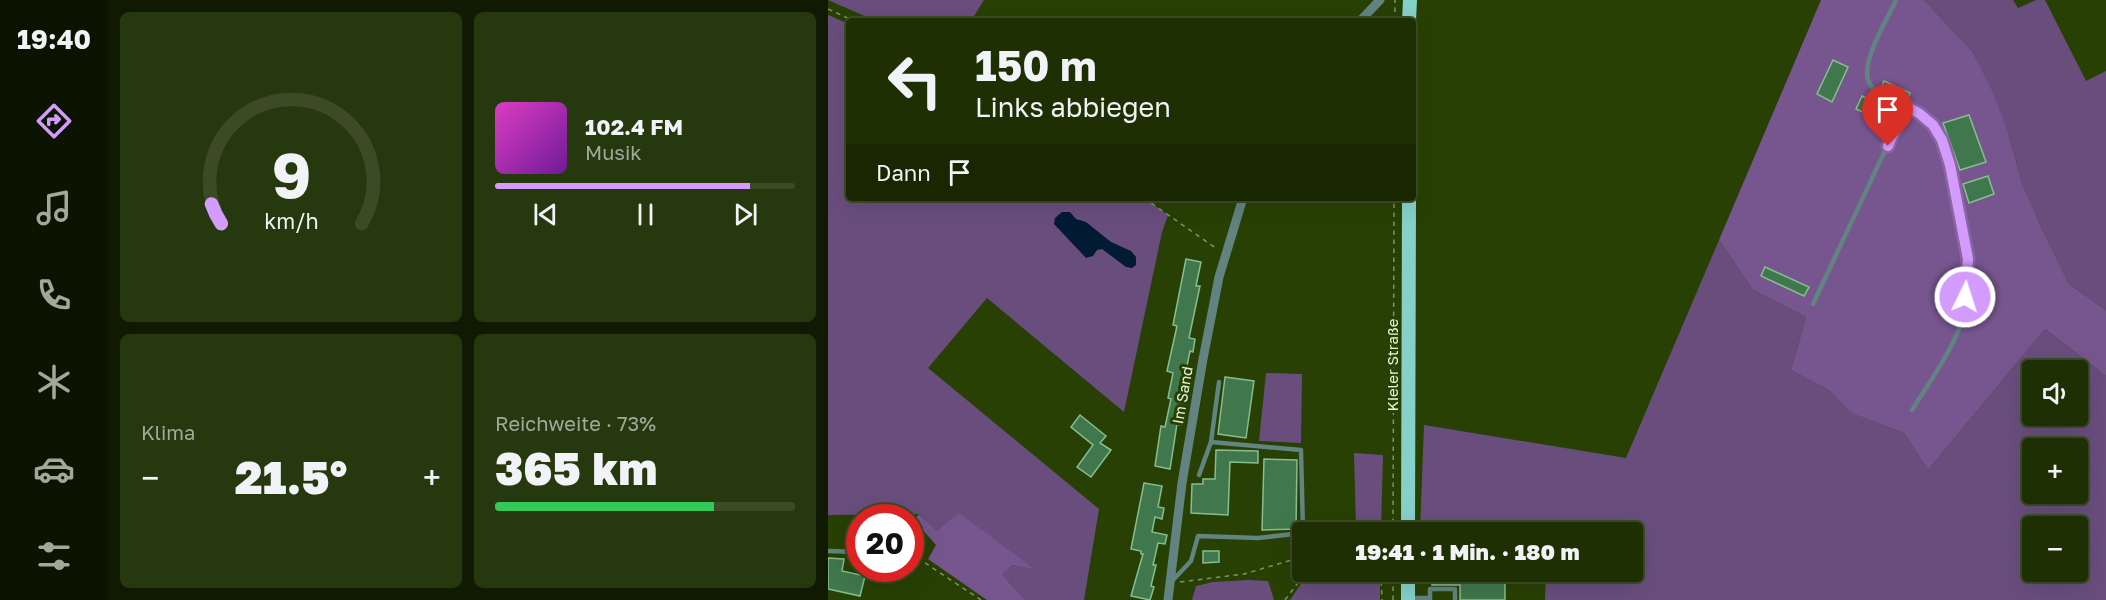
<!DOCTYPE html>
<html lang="de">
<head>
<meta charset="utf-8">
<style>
  :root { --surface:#1e3003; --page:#26380d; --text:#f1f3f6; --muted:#a1a99a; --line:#3c4b25; --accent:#d39cfc }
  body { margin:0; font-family:"Golos Text",sans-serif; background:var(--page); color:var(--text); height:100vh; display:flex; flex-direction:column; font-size:22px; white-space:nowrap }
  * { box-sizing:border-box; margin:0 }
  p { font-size:20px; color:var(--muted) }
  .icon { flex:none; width:33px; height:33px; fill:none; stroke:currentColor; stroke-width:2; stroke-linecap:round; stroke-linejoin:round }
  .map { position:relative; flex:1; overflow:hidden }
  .details { display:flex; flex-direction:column; gap:12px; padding:12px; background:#101a02; width:720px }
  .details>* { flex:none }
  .top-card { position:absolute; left:18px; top:18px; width:570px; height:183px; border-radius:6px; box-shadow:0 6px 24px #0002,0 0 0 2px var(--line); background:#1e3003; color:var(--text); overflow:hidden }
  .fabs { position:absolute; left:1194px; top:360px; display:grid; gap:12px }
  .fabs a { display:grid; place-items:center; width:66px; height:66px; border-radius:6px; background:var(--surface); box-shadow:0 6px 24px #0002,0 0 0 2px var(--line); font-size:30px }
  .speed { position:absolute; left:18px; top:504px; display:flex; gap:12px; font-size:30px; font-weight:700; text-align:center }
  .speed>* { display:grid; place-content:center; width:78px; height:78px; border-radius:50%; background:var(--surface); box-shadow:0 6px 24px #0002,0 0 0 2px var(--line); line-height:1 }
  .speed .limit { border:9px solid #d22; background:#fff; color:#111 }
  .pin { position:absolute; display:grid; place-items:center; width:51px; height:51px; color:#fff; margin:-62px -26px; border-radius:50% 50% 50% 0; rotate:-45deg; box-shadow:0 0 6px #0007 }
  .pin .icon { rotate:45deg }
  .me { position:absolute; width:66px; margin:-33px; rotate:4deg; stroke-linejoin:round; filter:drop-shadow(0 0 4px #0008) }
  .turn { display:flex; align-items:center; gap:21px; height:126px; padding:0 30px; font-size:27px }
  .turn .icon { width:78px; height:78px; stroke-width:2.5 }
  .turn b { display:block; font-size:42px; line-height:51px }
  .then { display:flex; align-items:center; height:57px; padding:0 30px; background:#0003; gap:12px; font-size:22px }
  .big { font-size:45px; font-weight:800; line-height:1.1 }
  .details .widget { flex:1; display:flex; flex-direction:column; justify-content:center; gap:9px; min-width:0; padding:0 21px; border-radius:9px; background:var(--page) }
  .details .dial { align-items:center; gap:0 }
  .dial svg { height:156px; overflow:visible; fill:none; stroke:var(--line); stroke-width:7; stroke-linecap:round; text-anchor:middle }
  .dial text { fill:var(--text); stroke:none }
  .song { display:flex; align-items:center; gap:18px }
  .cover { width:72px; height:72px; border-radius:9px; background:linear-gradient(135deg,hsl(310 70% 55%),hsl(280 70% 35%)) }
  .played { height:6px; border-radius:3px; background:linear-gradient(90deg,var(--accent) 85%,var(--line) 85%) }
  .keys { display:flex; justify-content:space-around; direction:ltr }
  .heat { display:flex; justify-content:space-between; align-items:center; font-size:33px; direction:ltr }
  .charge { height:9px; border-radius:4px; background:linear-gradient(90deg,#34c759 73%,var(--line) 0) }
  .details .tiles { flex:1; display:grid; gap:12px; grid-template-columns:repeat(2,1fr) }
  .trip { position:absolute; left:464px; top:522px; width:351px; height:60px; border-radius:6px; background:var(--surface); box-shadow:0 6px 24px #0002,0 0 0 2px var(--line); font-weight:800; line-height:60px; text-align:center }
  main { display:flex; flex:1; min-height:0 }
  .tabs { display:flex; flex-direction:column; width:108px; justify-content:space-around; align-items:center; background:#0c1301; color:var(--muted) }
  .tabs .icon { width:42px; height:42px }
  .tabs .selected { color:var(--accent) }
  .tabs b { font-size:27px; color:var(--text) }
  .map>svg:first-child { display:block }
</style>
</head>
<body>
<main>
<nav class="tabs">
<b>19:40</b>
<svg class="icon selected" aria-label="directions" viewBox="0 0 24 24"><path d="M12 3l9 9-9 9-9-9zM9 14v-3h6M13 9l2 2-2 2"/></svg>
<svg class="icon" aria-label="music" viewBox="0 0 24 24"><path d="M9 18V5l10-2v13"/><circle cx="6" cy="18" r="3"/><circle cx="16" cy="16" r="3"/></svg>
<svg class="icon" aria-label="phone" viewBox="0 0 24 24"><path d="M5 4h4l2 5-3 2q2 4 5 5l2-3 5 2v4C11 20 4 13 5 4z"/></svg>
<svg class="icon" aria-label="climate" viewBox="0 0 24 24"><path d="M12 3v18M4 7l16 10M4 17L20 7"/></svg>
<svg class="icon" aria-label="car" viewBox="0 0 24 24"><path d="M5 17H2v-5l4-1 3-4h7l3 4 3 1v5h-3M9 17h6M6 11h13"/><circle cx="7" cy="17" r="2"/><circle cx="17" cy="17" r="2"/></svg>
<svg class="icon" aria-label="filters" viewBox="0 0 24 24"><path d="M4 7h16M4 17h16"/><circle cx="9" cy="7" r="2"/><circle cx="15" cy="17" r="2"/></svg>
</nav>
<section class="details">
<div class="tiles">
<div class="widget dial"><svg viewBox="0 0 100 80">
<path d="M14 69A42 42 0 1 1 86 69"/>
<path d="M14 69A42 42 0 0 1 9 59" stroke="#d39cfc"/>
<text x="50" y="56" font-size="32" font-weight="700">9</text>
<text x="50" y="72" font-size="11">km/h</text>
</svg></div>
<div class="widget">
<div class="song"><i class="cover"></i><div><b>102.4 FM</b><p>Musik</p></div></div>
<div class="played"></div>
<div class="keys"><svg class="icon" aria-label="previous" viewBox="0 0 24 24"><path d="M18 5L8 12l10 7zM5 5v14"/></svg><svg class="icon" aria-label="pause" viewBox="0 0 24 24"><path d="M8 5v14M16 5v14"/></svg><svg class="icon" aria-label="next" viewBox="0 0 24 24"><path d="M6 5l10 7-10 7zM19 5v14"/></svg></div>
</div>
<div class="widget"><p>Klima</p>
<div class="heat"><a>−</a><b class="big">21.5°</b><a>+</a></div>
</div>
<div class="widget"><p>Reichweite · 73%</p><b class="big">365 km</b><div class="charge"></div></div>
</div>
</section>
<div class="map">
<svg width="1278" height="600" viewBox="0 0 1278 600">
  <rect width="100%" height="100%" fill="#284004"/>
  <g fill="#694e7d" fill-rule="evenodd">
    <polygon points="0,0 156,0 143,21 48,21"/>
    <polygon points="1096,0 1185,0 1190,8 1208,0 1217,0 1258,81 1278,71 1278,310 1241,284 1214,229 1194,183 1180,132 1144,51"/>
    <polygon points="0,15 21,24 21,198 316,198 340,215 334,232 296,412 159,298 100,368 271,509 256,600 197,600 174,574 183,565 204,568 109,531 91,514 0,515"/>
    <path d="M 891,240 L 925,290 L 978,317 L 963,370 L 1002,391 L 1025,413 L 1076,433 L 1100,470 L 1217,329 L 1278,376 L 1278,600 L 717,600 L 718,572 L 804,572 L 804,532 L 592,532 L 596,425 L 798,458 ZM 1204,370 L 1250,370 L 1250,416 L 1204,416 ZM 1204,448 L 1250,448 L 1250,494 L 1204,494 ZM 1204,526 L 1250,526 L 1250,572 L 1204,572 Z"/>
    <polygon points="438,373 474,374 473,443 431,441"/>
    <polygon points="526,453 555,455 553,528 528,528"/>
    <polygon points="485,572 552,572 552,600 462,600 479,575"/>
    <polygon points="421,580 440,581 446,600 364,600 368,586 385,582"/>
  </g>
  <g fill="#77568f">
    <polygon points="993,0 1096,0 1144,51 1164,91 1180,132 1194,183 1214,229 1241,284 1278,310 1278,376 1217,329 1100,470 1076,433 1024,413 1002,391 963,370 978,317 925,290 891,240"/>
    <polygon points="131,513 206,569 184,565 174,574 197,600 159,600 100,559 108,545 86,520 91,514 109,531"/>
  </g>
  <polygon fill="#021b33" points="234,212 242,212 248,219 258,222 283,242 303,251 308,257 308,265 304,268 298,267 274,249 269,250 265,256 258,258 226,224 227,218"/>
  <g fill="#41774d" stroke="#86be90" stroke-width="1.5">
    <polygon points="1005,60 1020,67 1004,102 989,94"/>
    <polygon points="1056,81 1082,93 1078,100 1053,88"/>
    <polygon points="1034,96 1070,113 1064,126 1028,109"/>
    <polygon points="1141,115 1158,162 1132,170 1115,123"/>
    <polygon points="1160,176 1166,194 1141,203 1135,184"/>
    <polygon points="358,259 373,262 368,286 372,286 361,338 367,339 365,352 362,351 355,386 359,386 352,425 349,424 342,469 327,466 333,426 337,427 343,399 340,398 345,373 339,371 349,326 345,325"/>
    <polygon points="937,267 981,287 976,296 933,276"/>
    <polygon points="397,377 426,381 418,438 390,434"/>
    <polygon points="252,415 278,436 272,443 283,450 263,477 249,467 265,445 243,427"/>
    <polygon points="388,450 430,451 430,463 402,462 400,515 363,513 364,484 375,484 375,479 387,479"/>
    <polygon points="436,459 469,460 468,529 434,530"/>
    <polygon points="316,483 334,486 330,507 336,508 334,519 327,517 324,532 339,535 337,544 330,543 325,565 328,565 323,586 326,587 322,600 303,596 315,554 313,554 313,551 303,549"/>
    <polygon points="375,551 391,551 391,562 375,563"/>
    <polygon points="0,558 16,559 14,571 37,576 32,596 0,589"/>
    <polygon points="45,568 77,568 74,579 44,570"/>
    <polygon points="604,572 677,572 677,600 632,600 632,585 604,585"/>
  </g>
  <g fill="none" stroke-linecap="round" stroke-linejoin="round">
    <g stroke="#7f9364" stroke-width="1.5" stroke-dasharray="4.5 4.5" stroke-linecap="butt">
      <polyline points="0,9 26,21"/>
      <polyline points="567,21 567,0"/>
      <polyline points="316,198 389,249"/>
      <polyline points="565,532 566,198"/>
      <polyline points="82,553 153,600"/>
      <polyline points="553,572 554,600"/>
      <polyline points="352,582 416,574 474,557"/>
      <polyline points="457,600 478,572"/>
      <polyline points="565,600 565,572"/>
    </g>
    <g stroke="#618481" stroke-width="4.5">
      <path d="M 1068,0 C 1059,20 1034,59 1040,80 C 1046,99 1088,108 1103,123 C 1125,147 1127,188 1132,218 C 1135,231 1139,245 1140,259 C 1141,270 1139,307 1135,318 C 1125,350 1102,381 1084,410"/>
      <polyline points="985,304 1078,106"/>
      <polyline points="391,382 383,442 473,450 475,532"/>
      <polyline points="371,475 383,442"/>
      <polyline points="0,551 32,552"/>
      <polyline points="344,581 363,561 370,536 430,538 474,533"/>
      <polyline points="582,598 602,598 602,600"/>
      <polyline points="602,598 602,589 627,589 627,600"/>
    </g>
    <g stroke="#618481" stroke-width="9">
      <polyline points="532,21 552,0"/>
      <polyline points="340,600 354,483 375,359 391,277 415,198"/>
    </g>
    <g stroke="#86d0ca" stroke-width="14">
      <polyline points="581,21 582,0"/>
      <polyline points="580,532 581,198"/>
      <polyline points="580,600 580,572"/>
    </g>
  </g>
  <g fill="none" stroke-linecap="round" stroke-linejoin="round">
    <defs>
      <polyline id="route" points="1060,146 1078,106 1092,114 1105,125 1114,140 1122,165 1140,259 1137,297"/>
    </defs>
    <use href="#route" stroke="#8965a4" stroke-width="15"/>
    <use href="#route" stroke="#d39cfc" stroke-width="10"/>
  </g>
  <g text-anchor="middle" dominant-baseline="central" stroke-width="6" stroke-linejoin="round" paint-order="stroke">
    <g font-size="15" fill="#e6f6d7" stroke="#284004">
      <text transform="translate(564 365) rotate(-90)">Kieler Straße</text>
      <text transform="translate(354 395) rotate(-80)">Im Sand</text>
    </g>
  </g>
</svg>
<div class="fabs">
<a><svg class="icon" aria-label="sound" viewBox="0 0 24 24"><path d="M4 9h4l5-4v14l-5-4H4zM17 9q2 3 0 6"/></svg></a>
<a>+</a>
<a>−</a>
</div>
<div class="speed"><div class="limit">20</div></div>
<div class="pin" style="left:1060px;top:146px;background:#d93025"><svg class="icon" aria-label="arrive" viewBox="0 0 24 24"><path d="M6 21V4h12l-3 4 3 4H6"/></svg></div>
<svg class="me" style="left:1137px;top:297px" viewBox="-20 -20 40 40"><circle r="17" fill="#d39cfc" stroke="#fff" stroke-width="3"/><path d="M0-11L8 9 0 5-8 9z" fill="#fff"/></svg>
<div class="trip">19:41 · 1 Min. · 180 m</div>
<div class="top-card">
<div class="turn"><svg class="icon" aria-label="left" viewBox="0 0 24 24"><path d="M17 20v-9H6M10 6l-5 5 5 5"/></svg><div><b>150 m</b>Links abbiegen</div></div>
<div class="then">Dann<svg class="icon" aria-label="arrive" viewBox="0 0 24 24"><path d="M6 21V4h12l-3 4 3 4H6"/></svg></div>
</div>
</div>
</main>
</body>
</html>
